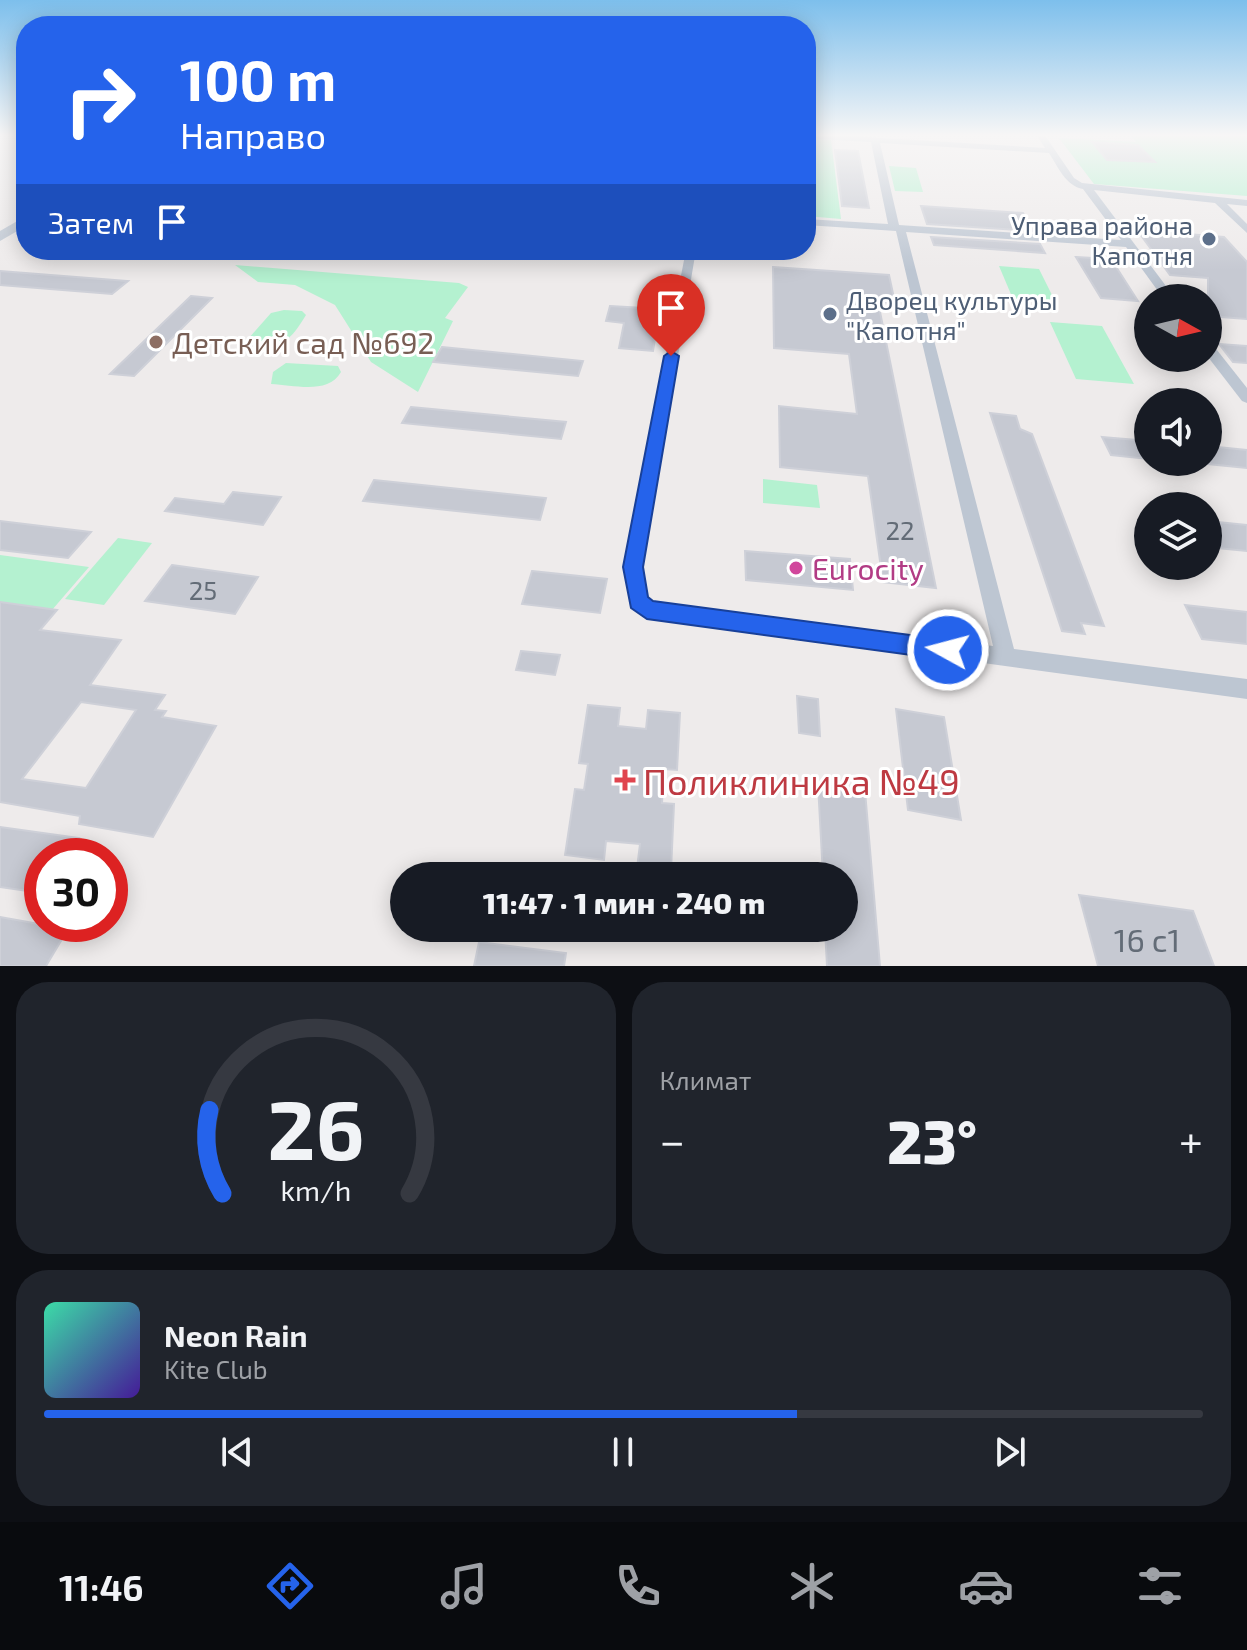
<!DOCTYPE html>
<html lang="ru">
<head>
<meta charset="utf-8">
<style>
  :root { --surface:#171b24; --page:#20242c; --text:#f1f3f6; --muted:#9ea1a6; --line:#363941; --accent:#2563eb }
  body { margin:0; font-family:"Exo 2",sans-serif; background:var(--page); color:var(--text); height:100vh; display:flex; flex-direction:column; font-size:30px; white-space:nowrap }
  * { box-sizing:border-box; margin:0 }
  p { font-size:26px; color:var(--muted) }
  .icon { flex:none; width:44px; height:44px; fill:none; stroke:currentColor; stroke-width:2; stroke-linecap:round; stroke-linejoin:round }
  .map { position:relative; height:966px; overflow:hidden }
  .panel { display:flex; flex-direction:column; gap:16px; padding:16px; background:#0d0f14; flex:1 }
  .panel>* { flex:none }
  .guide { position:absolute; left:16px; top:16px; width:800px; height:244px; border-radius:32px; box-shadow:0 4px 20px #0003; background:#2563eb; color:#fff; overflow:hidden }
  .needle { width:52px; rotate:98deg }
  .fabs { position:absolute; left:1134px; top:284px; display:grid; gap:16px }
  .fabs a { display:grid; place-items:center; width:88px; height:88px; border-radius:50%; background:var(--surface); box-shadow:0 4px 20px #0003; font-size:40px }
  .speed { position:absolute; left:24px; top:838px; display:flex; gap:16px; font-size:40px; font-weight:700; text-align:center }
  .speed>* { display:grid; place-content:center; width:104px; height:104px; border-radius:50%; background:var(--surface); box-shadow:0 4px 20px #0003; line-height:1 }
  .speed .limit { border:12px solid #d22; background:#fff; color:#111 }
  .pin { position:absolute; display:grid; place-items:center; width:68px; height:68px; color:#fff; margin:-82px -34px; border-radius:50% 50% 50% 0; rotate:-45deg; box-shadow:0 0 8px #0007 }
  .pin .icon { rotate:45deg }
  .me { position:absolute; width:88px; margin:-44px; rotate:277deg; stroke-linejoin:round; filter:drop-shadow(0 0 6px #0008) }
  .turn { display:flex; align-items:center; gap:28px; height:168px; padding:0 32px; font-size:36px }
  .turn .icon { width:104px; height:104px; stroke-width:2.5 }
  .turn b { display:block; font-size:56px; line-height:68px }
  .then { display:flex; align-items:center; height:76px; padding:0 32px; background:#0003; gap:16px; font-size:30px }
  .big { font-size:60px; font-weight:800; line-height:1.1 }
  .panel .tile { flex:1; display:flex; flex-direction:column; justify-content:center; gap:12px; min-width:0; padding:0 28px; border-radius:32px; background:var(--page) }
  .panel .dial { align-items:center; gap:0 }
  .dial svg { height:208px; overflow:visible; fill:none; stroke:var(--line); stroke-width:7; stroke-linecap:round; text-anchor:middle }
  .dial text { fill:var(--text); stroke:none }
  .song { display:flex; align-items:center; gap:24px }
  .cover { width:96px; height:96px; border-radius:12px; background:linear-gradient(135deg,hsl(160 70% 55%),hsl(260 70% 35%)) }
  .played { height:8px; border-radius:4px; background:linear-gradient(90deg,var(--accent) 65%,var(--line) 65%) }
  .keys { display:flex; justify-content:space-around; direction:ltr }
  .heat { display:flex; justify-content:space-between; align-items:center; font-size:44px; direction:ltr }
  .panel .tiles { flex:1; display:grid; gap:16px; grid-template-columns:1fr 1fr }
  .tile:last-child { grid-column:span 2 }
  .trip { position:absolute; left:390px; top:862px; width:468px; height:80px; border-radius:40px; background:var(--surface); box-shadow:0 4px 20px #0003; font-weight:800; line-height:80px; text-align:center }
  .menu { display:flex; height:128px; justify-content:space-around; align-items:center; background:#090b0e; color:var(--muted) }
  .menu .icon { width:56px; height:56px }
  .menu .current { color:var(--accent) }
  .menu b { font-size:36px; color:var(--text) }
  .map>svg:first-child { display:block }
</style>
</head>
<body>
<div class="map">
<svg width="1247" height="966" viewBox="0 0 1247 966">
  <rect width="100%" height="100%" fill="#eeebeb"/>
  <g fill="#b4f1d0">
    <polygon points="1130,134 1247,134 1247,196 1094,184 1059,138 1136,142"/>
    <polygon points="806,138 831,140 841,219 806,216"/>
    <polygon points="889,166 916,168 923,192 895,191"/>
    <polygon points="235,265 459,283 468,287 445,318 453,321 418,392 371,362 335,305 295,285 258,282"/>
    <polygon points="999,266 1039,269 1056,303 1013,299"/>
    <path d="M 284,310 L 302,311 L 306,315 C 289,343 281,349 249,342 L 248,339 L 271,313 Z"/>
    <polygon points="1050,322 1102,326 1134,384 1076,379"/>
    <path d="M 286,363 L 338,366 L 341,372 C 328,395 294,385 271,384 L 273,372 Z"/>
    <polygon points="763,479 817,485 820,508 763,503"/>
    <polygon points="118,538 152,543 104,605 65,599"/>
    <polygon points="0,555 89,567 52,610 0,611"/>
  </g>
  <g fill="#c6c9d2" stroke="#ced0d8" stroke-width="2" fill-rule="evenodd">
    <polygon points="1092,142 1138,145 1155,162 1107,160"/>
    <polygon points="835,150 858,151 869,208 842,206"/>
    <polygon points="921,206 1023,213 1033,231 927,224"/>
    <polygon points="1137,230 1224,237 1247,262 1247,319 1208,316 1208,278 1170,275"/>
    <polygon points="931,237 1040,244 1045,253 934,245"/>
    <polygon points="1076,257 1111,259 1138,301 1101,298"/>
    <polygon points="773,267 889,275 895,303 878,302 936,588 883,582 868,476 780,467 779,406 857,414 849,354 774,348"/>
    <polygon points="0,271 128,281 112,294 0,285"/>
    <polygon points="191,296 212,298 134,376 110,374"/>
    <polygon points="610,306 660,309 653,351 619,348 624,323 606,321"/>
    <polygon points="1219,344 1247,346 1247,363 1233,362"/>
    <polygon points="442,347 583,361 578,376 433,362"/>
    <polygon points="411,407 566,422 561,439 402,423"/>
    <polygon points="990,413 1016,416 1020,429 1032,434 1104,626 1081,623 1085,634 1062,631"/>
    <polygon points="1102,437 1148,441 1148,459 1111,455"/>
    <polygon points="1208,446 1247,450 1247,468 1208,464"/>
    <polygon points="374,480 546,498 540,520 363,501"/>
    <polygon points="233,492 281,497 263,525 165,511 175,498 224,504"/>
    <polygon points="0,521 91,532 68,558 0,550"/>
    <polygon points="1208,521 1247,525 1247,551 1208,547"/>
    <polygon points="745,551 850,559 853,590 746,580"/>
    <polygon points="172,565 258,577 235,614 145,601"/>
    <polygon points="532,571 607,579 600,613 522,604"/>
    <path d="M 0,602 L 57,610 L 40,630 L 121,640 L 90,685 L 165,695 L 155,710 L 166,711 L 162,717 L 216,726 L 153,837 L 79,824 L 80,816 L 0,802 ZM 81,702 L 136,710 L 86,788 L 22,779 Z"/>
    <polygon points="1185,605 1247,612 1247,644 1202,639"/>
    <polygon points="521,651 560,655 555,675 516,670"/>
    <polygon points="797,696 818,699 820,736 799,733"/>
    <polygon points="588,705 620,708 618,726 646,729 648,710 680,713 677,770 664,769 662,803 674,804 671,871 637,868 640,844 606,841 604,860 565,855 575,789 584,790 588,764 579,763"/>
    <polygon points="896,709 944,717 961,820 908,810"/>
    <polygon points="818,784 865,791 880,966 827,966 825,928 844,928 844,876 823,876"/>
    <polygon points="0,827 79,838 67,856 42,856 42,893 0,887"/>
    <polygon points="1079,895 1193,911 1214,966 1098,966"/>
    <polygon points="0,917 39,924 71,924 46,966 0,966"/>
    <polygon points="479,942 566,953 564,966 474,966"/>
  </g>
  <g fill="none" stroke-linecap="round" stroke-linejoin="round">
    <g fill="#bdc6d2" fill-rule="evenodd">
      <path d="M 815,134 L 1045,148 L 1036,134 L 1044,134 L 1074,178 L 1082,183 L 1247,200 L 1247,206 L 1227,204 L 1247,224 L 1247,233 L 1215,203 L 1094,190 L 1175,298 L 1163,298 L 1126,247 L 906,232 L 1014,649 L 1247,679 L 1247,699 L 647,617 L 631,607 L 624,567 L 686,250 L 696,250 L 642,567 L 647,597 L 652,602 L 993,646 L 896,231 L 806,225 L 806,219 L 888,224 L 871,142 L 818,139 L 815,138 ZM 880,143 L 1049,153 C 1058,167 1066,186 1083,189 L 1121,240 L 899,225 Z"/>
      <polygon points="1208,344 1213,345 1247,388 1247,403 1242,401 1208,357"/>
    </g>
    <polygon fill="#bdc6d2" fill-rule="evenodd" points="26,216 26,226 0,241 0,231"/>
  </g>
  <linearGradient id="sky" x2="0" y2="1"><stop stop-color="#7dbfec"/><stop offset="0.5" stop-color="#f7f6f6"/><stop offset="1" stop-color="#f7f6f6" stop-opacity="0"/></linearGradient>
  <rect width="1247" height="270" fill="url(#sky)"/>
  <polygon fill="#2563eb" stroke="#184099" stroke-width="2" points="671,351 679,356 643,567 648,597 653,601 948,640 956,643 959,650 956,657 948,660 647,619 631,608 623,567 664,356"/>
  <g fill="#5c6f8a" stroke="#fff" stroke-width="3">
    <circle cx="1209" cy="239" r="8"/>
    <circle cx="830" cy="314" r="8"/>
  </g>
  <circle fill="#8d6e63" stroke="#fff" stroke-width="3" cx="156" cy="342" r="8"/>
  <circle fill="#d1479c" stroke="#fff" stroke-width="3" cx="796" cy="568" r="8"/>
  <path fill="#e0444e" stroke="#fff" stroke-width="3" d="M621 768h8v8h8v8h-8v8h-8v-8h-8v-8h8z"/>
  <g text-anchor="middle" dominant-baseline="central" stroke-width="6" stroke-linejoin="round" paint-order="stroke">
    <g font-size="26" fill="#4e5e75" stroke="#fff" text-anchor="end">
      <text x="1193" y="224">Управа района<tspan x="1193" dy="30">Капотня</tspan></text>
      <text x="846" y="299" text-anchor="start">Дворец культуры<tspan x="846" dy="30">"Капотня"</tspan></text>
    </g>
    <g font-size="26" fill="#636c77">
      <text x="900" y="529">22</text>
      <text x="203" y="589">25</text>
    </g>
    <g font-size="30" fill="#785e54" stroke="#fff" text-anchor="start">
      <text x="172" y="342">Детский сад №692</text>
    </g>
    <g font-size="30" fill="#b23c85" stroke="#fff" text-anchor="start">
      <text x="812" y="568">Eurocity</text>
    </g>
    <g font-size="32" fill="#636c77">
      <text x="1147" y="939">16 с1</text>
    </g>
    <g font-size="36" fill="#be3a42" stroke="#fff" text-anchor="start">
      <text x="643" y="780">Поликлиника №49</text>
    </g>
  </g>
</svg>
<div class="fabs">
<a><svg class="needle" viewBox="-14 -14 28 28"><path d="M0-13l5 13h-10z" fill="#e53935"/><path d="M0 13l5-13h-10z" fill="#9ea1a6"/></svg></a>
<a><svg class="icon" aria-label="sound" viewBox="0 0 24 24"><path d="M4 9h4l5-4v14l-5-4H4zM17 9q2 3 0 6"/></svg></a>
<a><svg class="icon" aria-label="layers" viewBox="0 0 24 24"><path d="M12 4l9 5-9 5-9-5zM3 14l9 5 9-5"/></svg></a>
</div>
<div class="speed"><div class="limit">30</div></div>
<div class="pin" style="left:671px;top:356px;background:#d93025"><svg class="icon" aria-label="arrive" viewBox="0 0 24 24"><path d="M6 21V4h12l-3 4 3 4H6"/></svg></div>
<svg class="me" style="left:948px;top:650px" viewBox="-20 -20 40 40"><circle r="17" fill="#2563eb" stroke="#fff" stroke-width="3"/><path d="M0-11L8 9 0 5-8 9z" fill="#fff"/></svg>
<div class="trip">11:47 · 1 мин · 240 m</div>
<div class="guide">
<div class="turn"><svg class="icon" aria-label="right" viewBox="0 0 24 24"><path d="M7 20v-9h11M14 6l5 5-5 5"/></svg><div><b>100 m</b>Направо</div></div>
<div class="then">Затем<svg class="icon" aria-label="arrive" viewBox="0 0 24 24"><path d="M6 21V4h12l-3 4 3 4H6"/></svg></div>
</div>
</div>
<section class="panel">
<div class="tiles">
<div class="tile dial"><svg viewBox="0 0 100 80">
<path d="M14 69A42 42 0 1 1 86 69"/>
<path d="M14 69A42 42 0 0 1 9 37" stroke="#2563eb"/>
<text x="50" y="56" font-size="32" font-weight="700">26</text>
<text x="50" y="72" font-size="11">km/h</text>
</svg></div>
<div class="tile"><p>Климат</p>
<div class="heat"><a>−</a><b class="big">23°</b><a>+</a></div>
</div>
<div class="tile">
<div class="song"><i class="cover"></i><div><b>Neon Rain</b><p>Kite Club</p></div></div>
<div class="played"></div>
<div class="keys"><svg class="icon" aria-label="previous" viewBox="0 0 24 24"><path d="M18 5L8 12l10 7zM5 5v14"/></svg><svg class="icon" aria-label="pause" viewBox="0 0 24 24"><path d="M8 5v14M16 5v14"/></svg><svg class="icon" aria-label="next" viewBox="0 0 24 24"><path d="M6 5l10 7-10 7zM19 5v14"/></svg></div>
</div>
</div>
</section>
<nav class="menu">
<b>11:46</b>
<svg class="icon current" aria-label="directions" viewBox="0 0 24 24"><path d="M12 3l9 9-9 9-9-9zM9 14v-3h6M13 9l2 2-2 2"/></svg>
<svg class="icon" aria-label="music" viewBox="0 0 24 24"><path d="M9 18V5l10-2v13"/><circle cx="6" cy="18" r="3"/><circle cx="16" cy="16" r="3"/></svg>
<svg class="icon" aria-label="phone" viewBox="0 0 24 24"><path d="M5 4h4l2 5-3 2q2 4 5 5l2-3 5 2v4C11 20 4 13 5 4z"/></svg>
<svg class="icon" aria-label="climate" viewBox="0 0 24 24"><path d="M12 3v18M4 7l16 10M4 17L20 7"/></svg>
<svg class="icon" aria-label="car" viewBox="0 0 24 24"><path d="M5 17H2v-5l4-1 3-4h7l3 4 3 1v5h-3M9 17h6M6 11h13"/><circle cx="7" cy="17" r="2"/><circle cx="17" cy="17" r="2"/></svg>
<svg class="icon" aria-label="filters" viewBox="0 0 24 24"><path d="M4 7h16M4 17h16"/><circle cx="9" cy="7" r="2"/><circle cx="15" cy="17" r="2"/></svg>
</nav>
</body>
</html>
